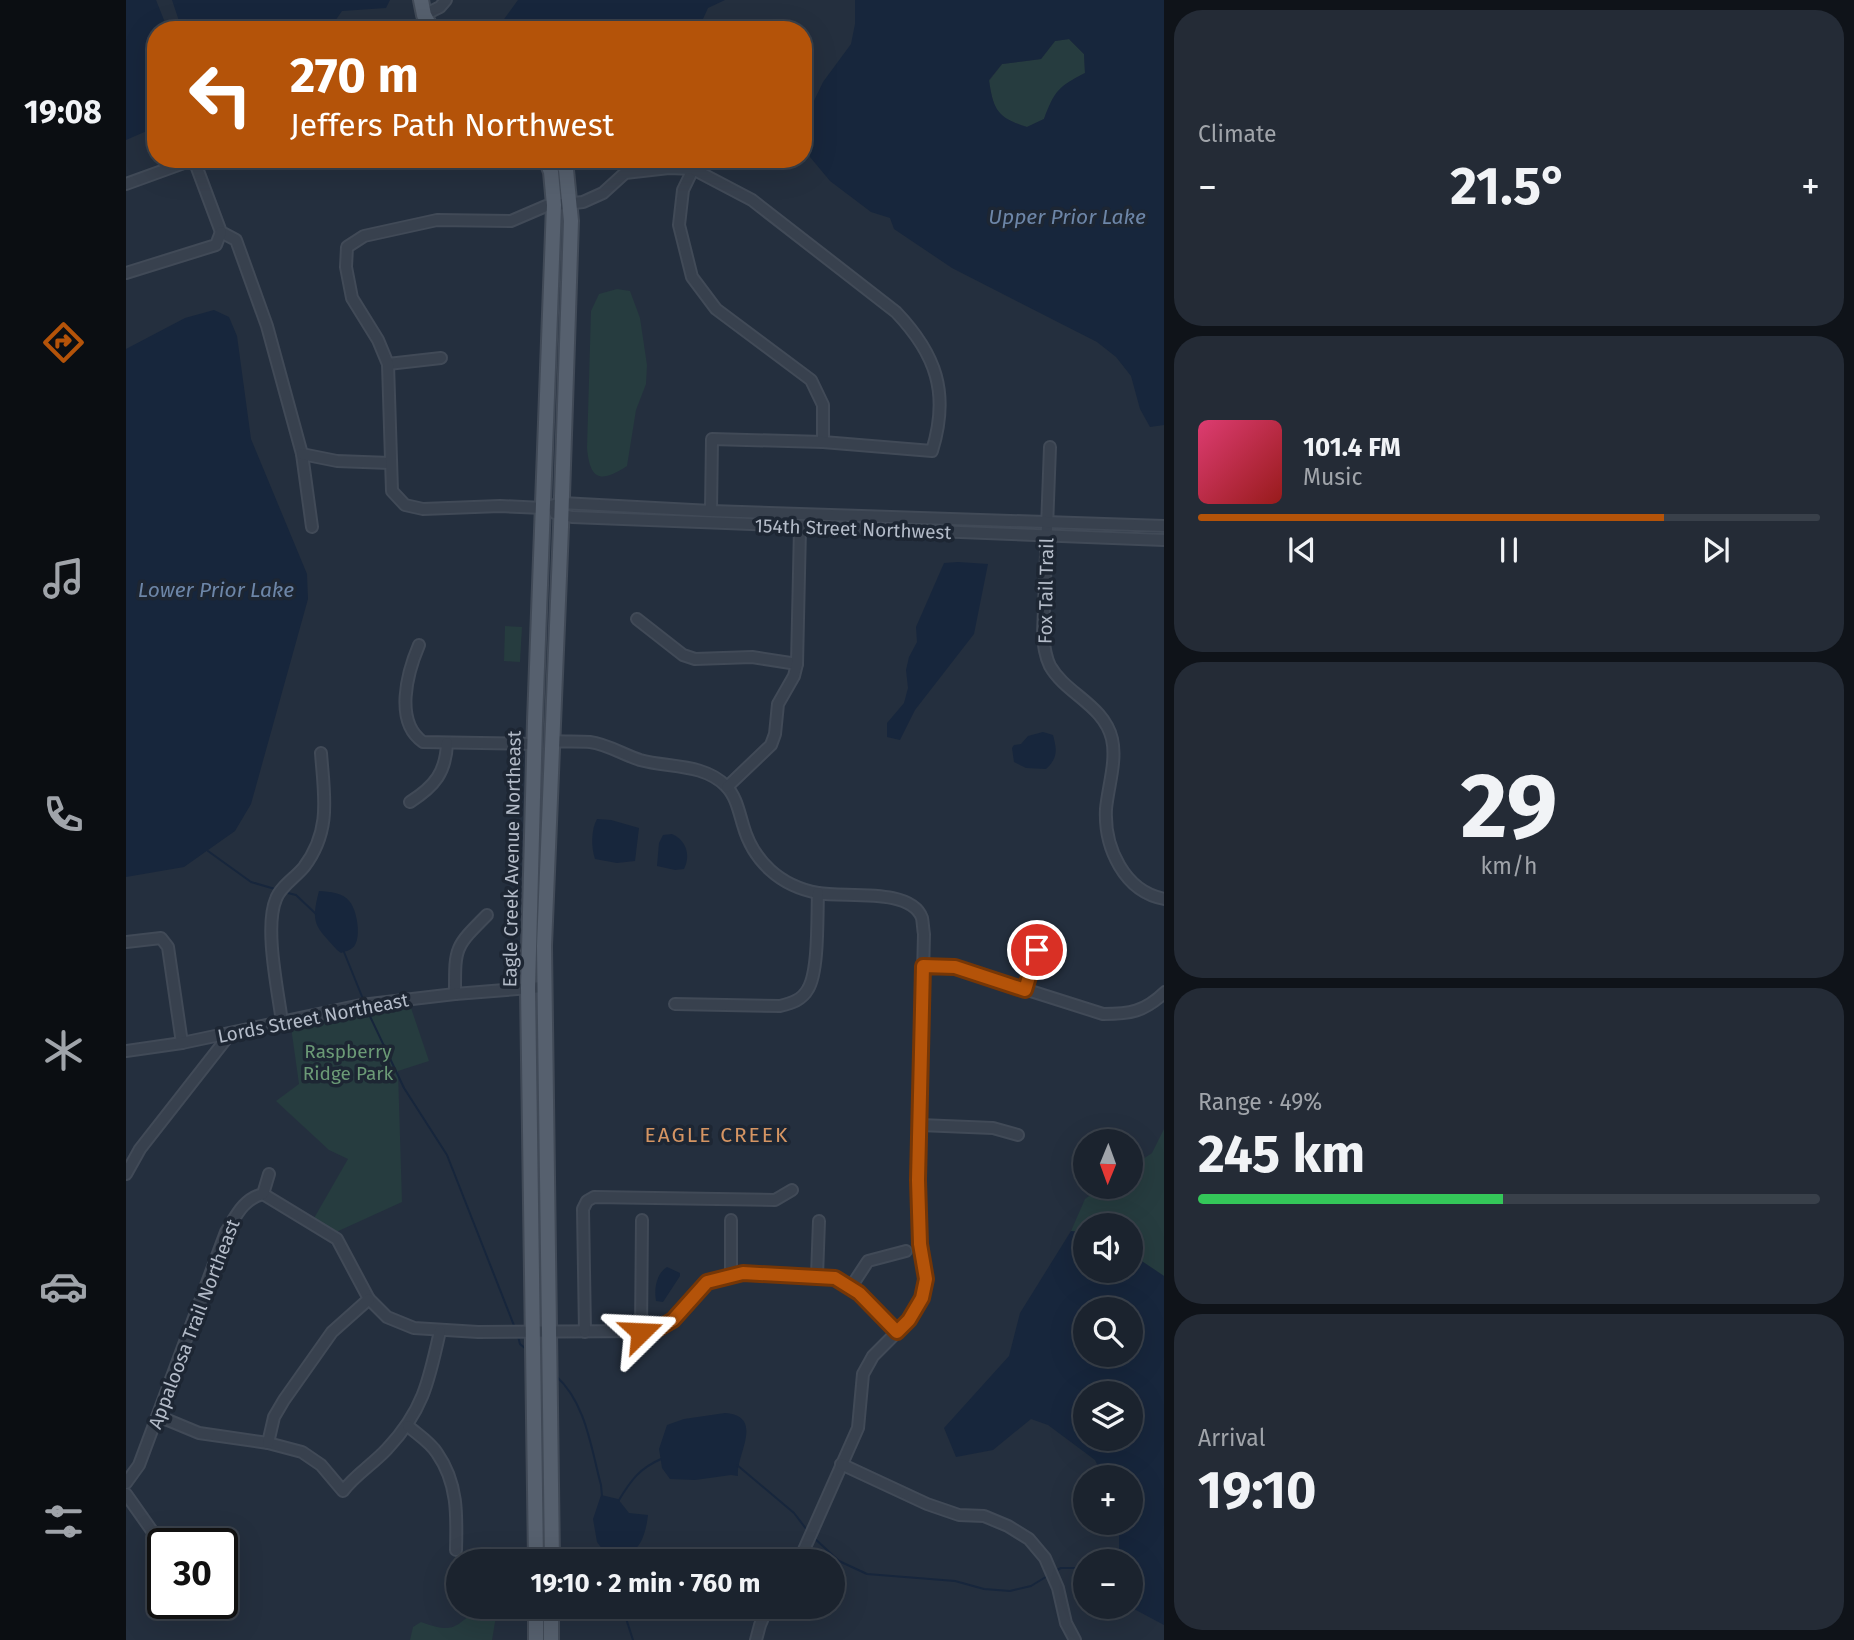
<!DOCTYPE html>
<html lang="en">
<head>
<meta charset="utf-8">
<style>
  :root { --surface:#1b232e; --page:#242b36; --text:#f1f3f6; --muted:#a0a4aa; --line:#39404a; --accent:#b45309 }
  body { margin:0; font-family:"Fira Sans",sans-serif; background:var(--page); color:var(--text); height:100vh; display:flex; flex-direction:column; font-size:26px; white-space:nowrap }
  * { box-sizing:border-box; margin:0 }
  p { font-size:23px; color:var(--muted) }
  .icon { flex:none; width:38px; height:38px; fill:none; stroke:currentColor; stroke-width:2; stroke-linecap:round; stroke-linejoin:round }
  .map { position:relative; flex:1; overflow:hidden }
  .panel { display:flex; flex-direction:column; gap:10px; padding:10px; background:#0f1319; width:690px }
  .panel>* { flex:none }
  .hud { position:absolute; left:21px; top:21px; width:665px; height:147px; border-radius:28px; box-shadow:0 7px 28px #0002,0 0 0 2px var(--line); background:#b45309; color:#fff; overflow:hidden }
  .needle { width:46px; rotate:181deg }
  .tools { position:absolute; left:947px; top:1129px; display:grid; gap:14px }
  .tools a { display:grid; place-items:center; width:70px; height:70px; border-radius:50%; background:var(--surface); box-shadow:0 7px 28px #0002,0 0 0 2px var(--line); font-size:35px }
  .speed { position:absolute; left:21px; top:1528px; display:flex; gap:14px; font-size:35px; font-weight:700; text-align:center }
  .speed>* { display:grid; place-content:center; width:91px; height:91px; border-radius:50%; background:var(--surface); box-shadow:0 7px 28px #0002,0 0 0 2px var(--line); line-height:1 }
  .speed .limit { border:4px solid #111; border-radius:10px; background:#fff; color:#111 }
  .pin { position:absolute; display:grid; place-items:center; width:60px; height:60px; color:#fff; margin:-30px; border:4px solid #fff; border-radius:50%; box-shadow:0 2px 7px #0007 }
  .me { position:absolute; width:77px; margin:-38px; rotate:69deg; stroke-linejoin:round; filter:drop-shadow(0 0 5px #0008) }
  .turn { display:flex; align-items:center; gap:24px; height:147px; padding:0 28px; font-size:32px }
  .turn .icon { width:91px; height:91px; stroke-width:2.5 }
  .turn b { display:block; font-size:49px; line-height:60px }
  .big { font-size:52px; font-weight:700; line-height:1.1 }
  .panel .card { flex:1; display:flex; flex-direction:column; justify-content:center; gap:10px; min-width:0; padding:0 24px; border-radius:28px; background:var(--page) }
  .panel .dial { align-items:center; gap:0 }
  .dial b { font-size:91px; line-height:1 }
  .song { display:flex; align-items:center; gap:21px }
  .cover { width:84px; height:84px; border-radius:10px; background:linear-gradient(135deg,hsl(340 70% 55%),hsl(0 70% 35%)) }
  .played { height:7px; border-radius:4px; background:linear-gradient(90deg,var(--accent) 75%,var(--line) 75%) }
  .keys { display:flex; justify-content:space-around; direction:ltr }
  .heat { display:flex; justify-content:space-between; align-items:center; font-size:38px; direction:ltr }
  .charge { height:10px; border-radius:5px; background:linear-gradient(90deg,#34c759 49%,var(--line) 0) }
  .trip { position:absolute; left:320px; top:1549px; width:399px; height:70px; border-radius:35px; background:var(--surface); box-shadow:0 7px 28px #0002,0 0 0 2px var(--line); font-weight:700; line-height:70px; text-align:center }
  main { display:flex; flex:1; min-height:0 }
  .tabs { display:flex; flex-direction:column; width:126px; justify-content:space-around; align-items:center; background:#0b0e12; color:var(--muted) }
  .tabs .icon { width:49px; height:49px }
  .tabs .on { color:var(--accent) }
  .tabs b { font-size:32px; color:var(--text) }
  .map>svg:first-child { display:block }
</style>
</head>
<body>
<main>
<nav class="tabs">
<b>19:08</b>
<svg class="icon on" aria-label="directions" viewBox="0 0 24 24"><path d="M12 3l9 9-9 9-9-9zM9 14v-3h6M13 9l2 2-2 2"/></svg>
<svg class="icon" aria-label="music" viewBox="0 0 24 24"><path d="M9 18V5l10-2v13"/><circle cx="6" cy="18" r="3"/><circle cx="16" cy="16" r="3"/></svg>
<svg class="icon" aria-label="phone" viewBox="0 0 24 24"><path d="M5 4h4l2 5-3 2q2 4 5 5l2-3 5 2v4C11 20 4 13 5 4z"/></svg>
<svg class="icon" aria-label="climate" viewBox="0 0 24 24"><path d="M12 3v18M4 7l16 10M4 17L20 7"/></svg>
<svg class="icon" aria-label="car" viewBox="0 0 24 24"><path d="M5 17H2v-5l4-1 3-4h7l3 4 3 1v5h-3M9 17h6M6 11h13"/><circle cx="7" cy="17" r="2"/><circle cx="17" cy="17" r="2"/></svg>
<svg class="icon" aria-label="filters" viewBox="0 0 24 24"><path d="M4 7h16M4 17h16"/><circle cx="9" cy="7" r="2"/><circle cx="15" cy="17" r="2"/></svg>
</nav>
<div class="map">
<svg width="1039" height="1640" viewBox="0 0 1039 1640">
  <rect width="100%" height="100%" fill="#242f3e"/>
  <g fill="#263c3f">
    <path d="M 943,39 L 958,54 L 959,73 C 934,86 928,92 918,119 L 901,127 C 870,117 868,111 863,81 L 876,64 L 915,59 L 929,41 Z"/>
    <path d="M 491,289 L 504,291 L 514,318 L 521,365 L 520,384 L 510,410 L 501,466 C 475,483 464,481 461,448 L 465,311 L 473,294 Z"/>
    <polygon points="379,626 396,627 394,662 378,661"/>
    <polygon points="282,999 303,1061 272,1071 276,1202 208,1233 187,1220 222,1159 203,1150 150,1101 173,1084 164,1020"/>
    <polygon points="1038,1129 1038,1276 1005,1254 1004,1225 959,1225 959,1233 945,1231 959,1199 976,1187 1004,1186 1005,1167 1026,1153"/>
    <path d="M 360,1607 L 367,1607 L 370,1616 L 366,1640 L 284,1640 L 287,1627 L 295,1622 C 337,1638 329,1618 360,1607 Z"/>
  </g>
  <g fill="#17263c" fill-rule="evenodd">
    <polygon points="0,0 30,0 42,30 30,30 30,127 0,140"/>
    <polygon points="46,0 264,0 260,8 216,11 209,21 209,29 207,30 56,30"/>
    <polygon points="392,0 599,0 582,8 572,30 370,30"/>
    <path d="M 729,0 L 1038,0 L 1038,425 L 1024,427 L 1014,409 L 1005,376 L 990,357 L 971,342 L 826,268 L 768,229 L 764,218 L 745,212 L 704,181 L 684,157 L 681,138 L 687,103 L 697,82 L 725,44 L 729,24 ZM 943,39 L 958,54 L 959,73 C 932,87 929,90 918,119 L 901,127 C 872,118 867,110 863,80 L 876,64 L 915,59 L 929,41 Z"/>
    <polygon points="88,310 103,317 111,336 125,439 181,574 182,599 125,804 109,831 58,867 0,877 0,349 59,318"/>
    <polygon points="832,562 862,564 848,634 789,710 774,740 761,737 761,723 778,703 782,688 780,670 783,657 791,642 790,627 818,563"/>
    <path d="M 917,732 L 927,735 C 931,750 932,758 920,769 L 900,768 L 888,762 L 886,748 L 888,745 L 895,744 L 902,736 Z"/>
    <path d="M 471,819 L 485,820 L 513,828 L 509,861 L 491,863 L 469,859 C 465,848 465,829 471,819 Z"/>
    <path d="M 546,834 C 560,840 565,855 558,869 L 549,870 L 531,866 L 533,843 L 537,835 Z"/>
    <path d="M 193,891 C 204,892 217,892 224,902 C 231,911 235,935 229,945 C 226,950 220,951 215,953 L 211,950 C 190,926 184,925 193,891 Z"/>
    <path d="M 945,1231 L 959,1233 L 959,1270 L 1004,1270 L 1005,1254 L 1038,1276 L 1038,1625 L 1008,1609 L 1005,1600 L 1004,1561 L 993,1561 L 993,1523 L 1004,1522 L 1004,1477 L 977,1477 L 969,1460 L 922,1425 L 905,1419 L 867,1450 L 830,1457 L 818,1428 L 883,1356 L 894,1313 ZM 959,1309 L 1004,1309 L 1004,1354 L 959,1354 ZM 959,1393 L 1004,1393 L 1004,1438 L 959,1438 Z"/>
    <path d="M 541,1267 L 554,1273 L 554,1276 L 537,1302 L 530,1301 C 528,1289 530,1274 541,1267 Z"/>
    <path d="M 599,1413 C 640,1416 609,1456 612,1476 L 605,1475 L 569,1480 L 544,1479 L 536,1468 L 533,1449 L 541,1425 L 558,1419 Z"/>
    <path d="M 475,1495 L 492,1499 L 503,1513 L 522,1515 C 519,1541 510,1560 482,1557 L 471,1542 L 467,1519 Z"/>
  </g>
  <g fill="none" stroke-linecap="round" stroke-linejoin="round">
    <g stroke="#17263c" stroke-width="2">
      <polyline points="82,851 125,882 149,889"/>
      <polyline points="158,892 170,895 190,914"/>
      <polyline points="218,952 237,999"/>
      <polyline points="241,1010 278,1088 321,1155 389,1328"/>
      <polyline points="392,1336 394,1344 400,1349"/>
      <path d="M 430,1376 C 460,1403 465,1448 475,1485 L 476,1496"/>
      <polyline points="611,1465 668,1513 681,1530"/>
      <path d="M 493,1500 C 505,1480 514,1468 535,1459"/>
      <polyline points="687,1537 713,1561 741,1574 829,1581 858,1589 884,1591 905,1586 923,1575"/>
      <polyline points="931,1570 935,1568 954,1568 959,1573"/>
      <polyline points="496,1606 507,1640"/>
    </g>
    <defs>
      <g id="minor">
        <polyline points="298,15 314,7 320,0"/>
        <polyline points="572,159 557,190 553,225 566,277 590,309 685,380 697,405 697,442"/>
        <polyline points="68,160 95,232 110,240 141,326 176,454 186,527"/>
        <polyline points="0,184 69,159"/>
        <polyline points="0,273 90,245 95,232"/>
        <polyline points="262,364 315,358"/>
        <path d="M 924,447 L 917,635 C 918,646 919,656 924,666 C 940,694 978,705 986,739 C 991,761 982,787 980,809 C 978,847 998,892 1039,899"/>
        <polyline points="176,454 211,461 264,463"/>
        <path d="M 585,511 L 586,439 L 697,442 L 806,451 C 824,393 810,354 770,312 L 626,200 L 567,169 L 543,168 L 499,173 L 477,193 L 457,202 L 420,206 L 385,221 L 311,220 L 238,236 L 221,247 L 220,267 L 226,298 L 252,340 L 262,364 L 266,491 L 279,505 L 297,509 L 374,506 L 417,508 L 436,503 L 585,511 L 1039,526"/>
        <polyline points="429,513 446,517 1039,540"/>
        <polyline points="511,619 557,655 569,659 626,657 671,664"/>
        <path d="M 293,645 C 281,673 268,722 297,742 L 408,744"/>
        <path d="M 426,741 C 439,742 452,741 464,742 C 481,744 498,755 514,760 C 543,768 577,763 600,786 C 610,796 613,812 617,825 C 627,861 654,886 692,893 C 718,898 785,887 796,918 C 797,923 797,929 798,934 L 792,1180 L 794,1244 L 800,1279 L 796,1298 L 783,1320 L 747,1356 L 737,1374 L 732,1428 L 673,1561"/>
        <polyline points="601,787 645,745 649,734 652,704 668,676 671,664 674,528"/>
        <path d="M 284,802 C 309,786 320,772 321,743"/>
        <polyline points="0,942 35,938 42,947 56,1043"/>
        <path d="M 797,966 L 829,967 L 977,1014 C 1004,1014 1018,1012 1039,992"/>
        <polyline points="899,990 917,929"/>
        <path d="M 329,994 C 329,947 328,948 361,915"/>
        <path d="M 549,1004 L 654,1006 C 666,1003 676,1000 682,989 C 693,971 691,916 692,893"/>
        <path d="M 156,1022 C 152,991 138,927 150,899 C 154,887 170,877 178,867 C 206,830 198,795 195,753"/>
        <polyline points="0,1051 56,1043 235,1005 329,994 417,987"/>
        <polyline points="794,1125 867,1128 892,1135"/>
        <polyline points="0,1174 14,1149 104,1034"/>
        <polyline points="137,1194 211,1239 243,1299 261,1317 288,1328 352,1332 528,1331 547,1320 581,1282 617,1273 709,1278 733,1293 771,1332"/>
        <polyline points="605,1220 605,1276"/>
        <polyline points="691,1276 693,1221"/>
        <polyline points="725,1287 742,1261 780,1251"/>
        <polyline points="459,1332 457,1209 461,1201 468,1197 649,1200 666,1190"/>
        <polyline points="515,1332 516,1220"/>
        <path d="M 32,1416 L 73,1433 L 142,1443 L 176,1452 L 195,1465 L 217,1491 C 229,1475 246,1465 261,1449 C 297,1411 303,1381 314,1331"/>
        <path d="M 282,1426 C 291,1434 304,1442 311,1453 C 332,1483 331,1515 330,1550"/>
        <polyline points="142,1443 148,1417 158,1400 206,1332 243,1299"/>
        <polyline points="715,1464 801,1504 833,1515 858,1516 882,1526 903,1539 919,1558 932,1588 940,1623 949,1640"/>
        <path d="M 0,1483 L 13,1465 L 100,1232 C 110,1216 117,1199 137,1194 L 143,1174"/>
        <polyline points="0,1494 31,1538"/>
        <polyline points="630,1640 634,1625 642,1606"/>
      </g>
      <g id="major">
        <polyline points="295,0 298,15 306,30"/>
        <polyline points="410,1561 402,988 409,721 428,205 425,172 420,159"/>
        <polyline points="426,1561 418,946 435,527 445,221 440,170 436,159"/>
        <polyline points="410,1640 410,1606"/>
        <polyline points="425,1640 425,1606"/>
      </g>
    </defs>
    <use href="#minor" stroke="#414a57" stroke-width="14"/>
    <use href="#major" stroke="#414a57" stroke-width="18"/>
    <use href="#minor" stroke="#38414e" stroke-width="10"/>
    <use href="#major" stroke="#56606e" stroke-width="14"/>
  </g>
  <g fill="none" stroke-linecap="round" stroke-linejoin="round">
    <defs>
      <polyline id="route" points="515,1332 528,1331 547,1320 581,1282 617,1273 709,1278 733,1293 771,1332 783,1320 796,1298 800,1279 794,1244 792,1180 797,966 829,967 899,990 911,950"/>
    </defs>
    <use href="#route" stroke="#753606" stroke-width="18"/>
    <use href="#route" stroke="#b45309" stroke-width="12"/>
  </g>
  <g text-anchor="middle" dominant-baseline="central" stroke-width="7" stroke-linejoin="round" paint-order="stroke">
    <g font-size="19" fill="#b4bcc9" stroke="#1d2633">
      <text transform="translate(727 529) rotate(2)">154th Street Northwest</text>
      <text transform="translate(920 591) rotate(-89)">Fox Tail Trail</text>
      <text transform="translate(386 859) rotate(-89)">Eagle Creek Avenue Northeast</text>
      <text transform="translate(187 1018) rotate(-11)">Lords Street Northeast</text>
      <text transform="translate(68 1324) rotate(-69)">Appaloosa Trail Northeast</text>
    </g>
    <g font-size="19" fill="#6b9a76" stroke="#1d2633">
      <text x="222" y="1051">Raspberry<tspan x="222" dy="22">Ridge Park</tspan></text>
    </g>
    <g font-size="21" font-style="italic" fill="#6d86a8" stroke="#1d2633">
      <text x="941" y="217">Upper Prior Lake</text>
      <text x="90" y="590">Lower Prior Lake</text>
    </g>
    <g font-size="21" letter-spacing="2" fill="#d59563" stroke="#1d2633">
      <text x="591" y="1135">EAGLE CREEK</text>
    </g>
  </g>
</svg>
<div class="tools">
<a><svg class="needle" viewBox="-14 -14 28 28"><path d="M0-13l5 13h-10z" fill="#e53935"/><path d="M0 13l5-13h-10z" fill="#a0a4aa"/></svg></a>
<a><svg class="icon" aria-label="sound" viewBox="0 0 24 24"><path d="M4 9h4l5-4v14l-5-4H4zM17 9q2 3 0 6"/></svg></a>
<a><svg class="icon" aria-label="search" viewBox="0 0 24 24"><circle cx="10" cy="10" r="6"/><path d="M15 15l6 6"/></svg></a>
<a><svg class="icon" aria-label="layers" viewBox="0 0 24 24"><path d="M12 4l9 5-9 5-9-5zM3 14l9 5 9-5"/></svg></a>
<a>+</a>
<a>−</a>
</div>
<div class="speed"><div class="limit">30</div></div>
<div class="pin" style="left:911px;top:950px;background:#d93025"><svg class="icon" aria-label="arrive" viewBox="0 0 24 24"><path d="M6 21V4h12l-3 4 3 4H6"/></svg></div>
<svg class="me" style="left:515px;top:1332px" viewBox="-20 -20 40 40"><path d="M0-17L14 15 0 8-14 15z" fill="#b45309" stroke="#fff" stroke-width="4"/></svg>
<div class="trip">19:10 · 2 min · 760 m</div>
<div class="hud">
<div class="turn"><svg class="icon" aria-label="left" viewBox="0 0 24 24"><path d="M17 20v-9H6M10 6l-5 5 5 5"/></svg><div><b>270 m</b>Jeffers Path Northwest</div></div>
</div>
</div>
<section class="panel">
<div class="card"><p>Climate</p>
<div class="heat"><a>−</a><b class="big">21.5°</b><a>+</a></div>
</div>
<div class="card">
<div class="song"><i class="cover"></i><div><b>101.4 FM</b><p>Music</p></div></div>
<div class="played"></div>
<div class="keys"><svg class="icon" aria-label="previous" viewBox="0 0 24 24"><path d="M18 5L8 12l10 7zM5 5v14"/></svg><svg class="icon" aria-label="pause" viewBox="0 0 24 24"><path d="M8 5v14M16 5v14"/></svg><svg class="icon" aria-label="next" viewBox="0 0 24 24"><path d="M6 5l10 7-10 7zM19 5v14"/></svg></div>
</div>
<div class="card dial"><b>29</b><p>km/h</p></div>
<div class="card"><p>Range · 49%</p><b class="big">245 km</b><div class="charge"></div></div>
<div class="card"><p>Arrival</p><b class="big">19:10</b></div>
</section>
</main>
</body>
</html>
